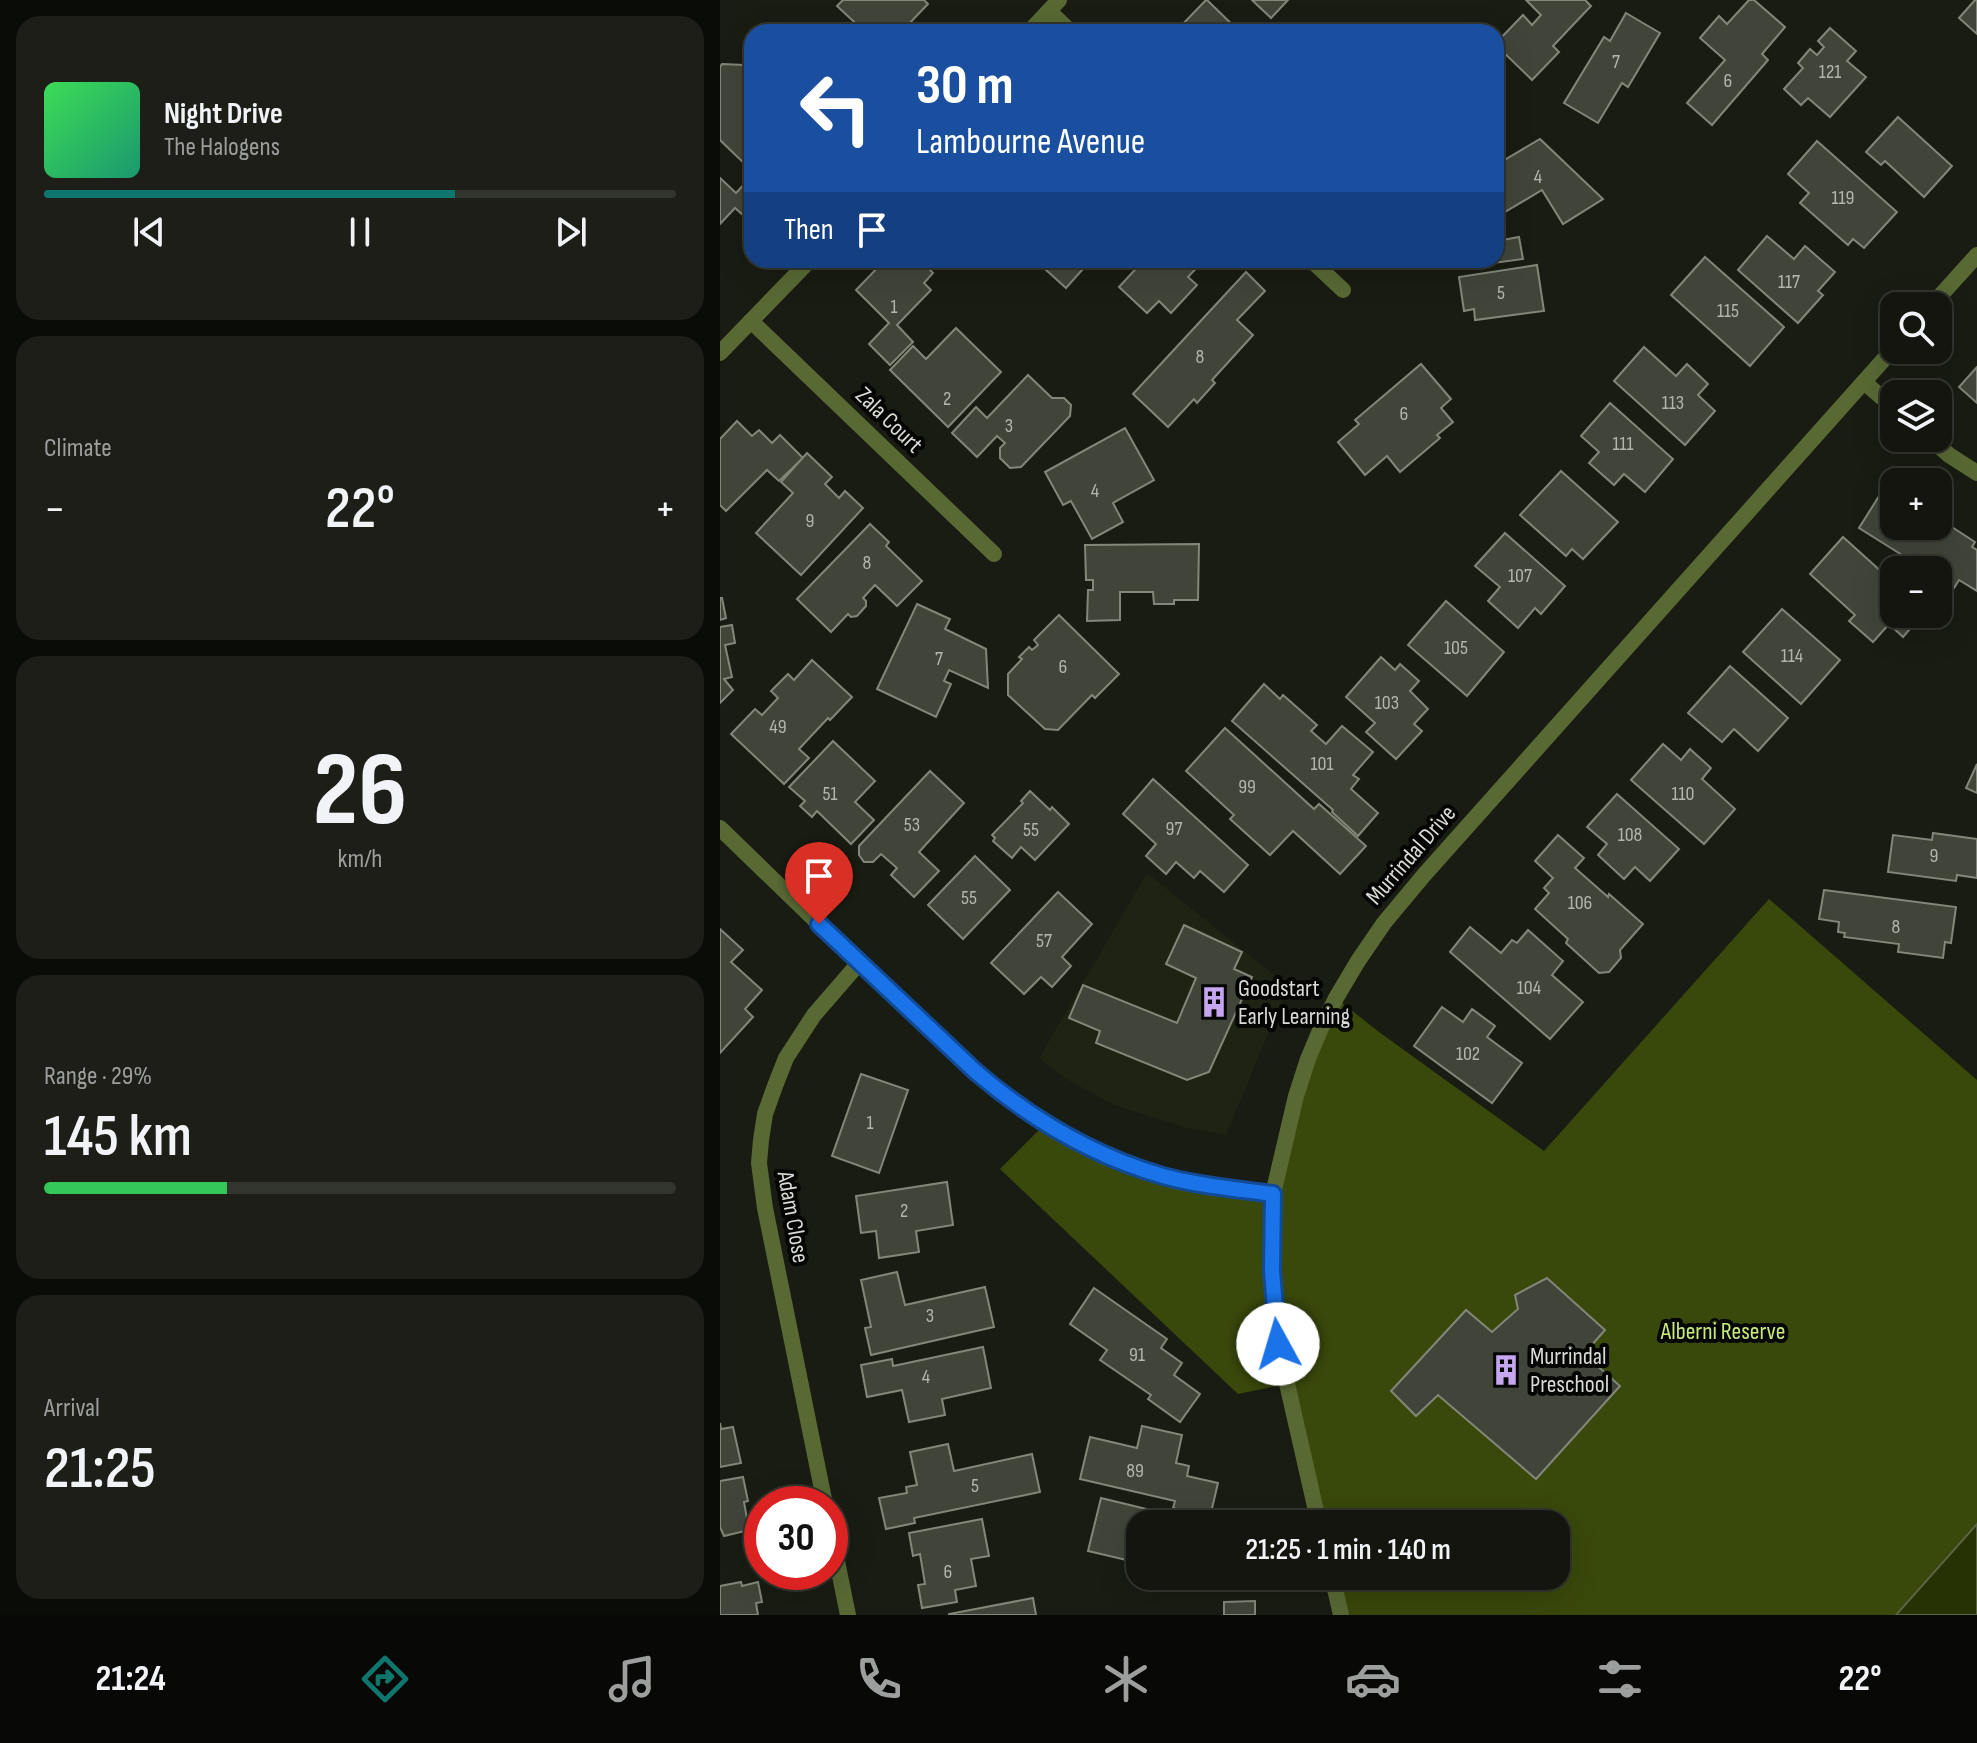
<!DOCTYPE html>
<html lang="en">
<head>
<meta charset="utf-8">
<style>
  :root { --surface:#13150e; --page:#1c1e17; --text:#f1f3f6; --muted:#9d9f9e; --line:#32342e; --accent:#0f766e }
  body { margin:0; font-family:"Sofia Sans Condensed",sans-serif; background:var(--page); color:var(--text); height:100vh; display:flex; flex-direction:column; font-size:30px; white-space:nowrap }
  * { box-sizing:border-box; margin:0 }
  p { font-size:26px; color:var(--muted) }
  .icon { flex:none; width:44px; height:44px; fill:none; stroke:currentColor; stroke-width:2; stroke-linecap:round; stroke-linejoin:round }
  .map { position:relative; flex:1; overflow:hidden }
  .sheet { display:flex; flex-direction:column; gap:16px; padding:16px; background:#0a0c08; width:720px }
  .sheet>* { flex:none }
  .guide { position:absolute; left:24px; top:24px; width:760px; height:244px; border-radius:24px; box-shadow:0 8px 32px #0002,0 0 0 2px var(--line); background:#1a4fa0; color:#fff; overflow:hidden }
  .buttons { position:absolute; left:1160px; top:292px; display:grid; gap:16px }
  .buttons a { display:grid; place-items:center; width:72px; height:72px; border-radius:16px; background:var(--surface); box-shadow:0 8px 32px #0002,0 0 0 2px var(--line); font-size:40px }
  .speed { position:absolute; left:24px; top:1486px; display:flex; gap:16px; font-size:40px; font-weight:700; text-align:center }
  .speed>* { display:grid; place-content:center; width:104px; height:104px; border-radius:50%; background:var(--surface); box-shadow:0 8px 32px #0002,0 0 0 2px var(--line); line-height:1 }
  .speed .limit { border:12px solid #d22; background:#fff; color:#111 }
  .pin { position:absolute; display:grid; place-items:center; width:68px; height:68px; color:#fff; margin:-82px -34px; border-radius:50% 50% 50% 0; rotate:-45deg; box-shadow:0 0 8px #0007 }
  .pin .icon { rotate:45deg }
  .me { position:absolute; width:88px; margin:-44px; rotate:354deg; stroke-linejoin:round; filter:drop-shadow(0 0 6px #0008) }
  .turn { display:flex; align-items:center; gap:28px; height:168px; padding:0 40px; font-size:36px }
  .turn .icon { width:104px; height:104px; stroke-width:2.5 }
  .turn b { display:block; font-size:56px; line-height:68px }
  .then { display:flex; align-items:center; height:76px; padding:0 40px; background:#0003; gap:16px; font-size:30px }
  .big { font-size:60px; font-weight:600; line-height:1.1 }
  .sheet .widget { flex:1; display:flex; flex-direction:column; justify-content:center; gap:12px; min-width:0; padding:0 28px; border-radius:24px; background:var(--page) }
  .sheet .dial { align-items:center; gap:0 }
  .dial b { font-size:104px; line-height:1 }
  .song { display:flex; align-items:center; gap:24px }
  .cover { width:96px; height:96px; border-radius:12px; background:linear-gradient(135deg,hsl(130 70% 55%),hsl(160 70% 35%)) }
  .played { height:8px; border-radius:4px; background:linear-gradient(90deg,var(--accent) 65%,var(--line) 65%) }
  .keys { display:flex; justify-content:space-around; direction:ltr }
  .heat { display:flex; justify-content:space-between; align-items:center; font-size:44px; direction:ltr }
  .charge { height:12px; border-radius:6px; background:linear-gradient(90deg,#34c759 29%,var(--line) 0) }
  .trip { position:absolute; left:406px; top:1510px; width:444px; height:80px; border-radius:24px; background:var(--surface); box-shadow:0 8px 32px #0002,0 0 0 2px var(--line); font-weight:600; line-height:80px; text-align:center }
  .tab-bar { display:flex; height:128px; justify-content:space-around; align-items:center; background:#080806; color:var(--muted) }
  .tab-bar .icon { width:56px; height:56px }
  .tab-bar .selected { color:var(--accent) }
  .tab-bar b { font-size:36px; color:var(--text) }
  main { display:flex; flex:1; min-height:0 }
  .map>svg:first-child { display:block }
</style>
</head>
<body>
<main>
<section class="sheet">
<div class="widget">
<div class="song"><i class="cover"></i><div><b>Night Drive</b><p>The Halogens</p></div></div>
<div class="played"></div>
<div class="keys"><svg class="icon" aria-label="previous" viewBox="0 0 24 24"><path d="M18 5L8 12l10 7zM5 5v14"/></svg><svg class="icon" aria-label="pause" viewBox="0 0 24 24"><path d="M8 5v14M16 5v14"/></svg><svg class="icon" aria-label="next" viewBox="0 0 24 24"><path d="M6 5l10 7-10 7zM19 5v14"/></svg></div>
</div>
<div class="widget"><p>Climate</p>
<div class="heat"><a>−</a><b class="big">22°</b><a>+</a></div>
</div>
<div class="widget dial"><b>26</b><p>km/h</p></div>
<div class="widget"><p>Range · 29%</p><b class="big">145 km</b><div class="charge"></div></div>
<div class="widget"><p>Arrival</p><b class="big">21:25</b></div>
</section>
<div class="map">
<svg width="1257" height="1615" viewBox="0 0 1257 1615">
  <rect width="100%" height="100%" fill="#191c12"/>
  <polygon fill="#1e2313" points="427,873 568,986 506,1135 466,1128 392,1104 348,1080 319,1058"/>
  <polygon fill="#39480b" points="1049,899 1257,1080 1257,1615 621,1615 612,1576 836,1576 836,1524 599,1524 566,1384 518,1394 280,1169 325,1124 381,1153 553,1194 564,1142 616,998 659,1032 824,1151"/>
  <polygon fill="#263204" stroke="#5c6543" stroke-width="2" points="1257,1524 1257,1615 1176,1615"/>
  <g fill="#414539" stroke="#82877a" stroke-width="2">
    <polygon points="123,0 204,0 208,4 183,30 186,32 145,32 117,6"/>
    <polygon points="486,0 487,0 520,32 455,32"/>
    <polygon points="532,0 568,0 551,18"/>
    <polygon points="806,0 865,0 871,6 833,46 839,52 812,80 776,45 776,43 803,15 812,25 821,15"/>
    <polygon points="1029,0 1034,0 1065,27 1042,54 1048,60 992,125 967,103 1005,60 980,38 999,16 1007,24"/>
    <polygon points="1255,0 1257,0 1257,34 1239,18"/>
    <polygon points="906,13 940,33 908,87 902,83 878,123 844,103 884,37 890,41"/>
    <polygon points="1110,28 1136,51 1127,61 1146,77 1110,117 1088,98 1081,105 1064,89 1083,68 1078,63 1090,49 1097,55 1104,47 1098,41"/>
    <polygon points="2,64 24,65 32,72 32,171 0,140 0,67"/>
    <polygon points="1178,117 1232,166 1204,197 1165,161 1161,165 1146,152"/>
    <polygon points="820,139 883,199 843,224 822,190 780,215 785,222 776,228 776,165"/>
    <polygon points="1097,141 1177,212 1144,248 1133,239 1128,245 1080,203 1089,193 1068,174"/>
    <polygon points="0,178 16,193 30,178 32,180 32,223 15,208 0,224"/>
    <polygon points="776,230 783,240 799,237 803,259 752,266 751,260 776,260"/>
    <polygon points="1047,236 1074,259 1085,246 1115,272 1098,291 1103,295 1078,323 1018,270"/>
    <polygon points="985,257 1064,327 1030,366 951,295"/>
    <polygon points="165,260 180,260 184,264 188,260 201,260 213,273 204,283 211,290 177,325 193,342 170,365 149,344 169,323 136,290"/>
    <polygon points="315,260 371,260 346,288"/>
    <polygon points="424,260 484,260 468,277 477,285 451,313 439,301 427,313 399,287"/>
    <polygon points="817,265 824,311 755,320 754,309 744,311 739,277"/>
    <polygon points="526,272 545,291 517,320 533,335 492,380 495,383 477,403 474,399 448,427 413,394"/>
    <polygon points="236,328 281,372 228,427 170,370 193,346 206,359"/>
    <polygon points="924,347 956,376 967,364 988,384 978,395 995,411 965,445 894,381"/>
    <polygon points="701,364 731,399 721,408 733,422 717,435 720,438 680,472 667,456 645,475 618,442 639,424 635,420"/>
    <polygon points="1257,367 1257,403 1239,387"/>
    <polygon points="308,375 332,398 344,398 351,405 350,416 301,467 290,468 280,458 280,448 285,443 277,436 257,457 232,433 256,407 267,418"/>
    <polygon points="890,403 953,459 925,492 904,474 894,485 869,463 879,452 861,436"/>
    <polygon points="17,421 32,436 39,430 52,443 60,435 83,458 59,481 47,470 6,511 0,505 0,439"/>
    <polygon points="405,428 434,480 393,503 403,522 372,539 351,501 343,505 325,472"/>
    <polygon points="87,453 112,477 105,484 119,498 125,491 143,508 81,575 36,533 73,493 61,482"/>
    <polygon points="841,471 898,522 863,559 852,549 846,556 800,515"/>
    <polygon points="1166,485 1174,490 1174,526 1218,526 1218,518 1255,542 1252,547 1257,550 1257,591 1239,580 1234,588 1218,578 1218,570 1206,570 1139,528"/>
    <polygon points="150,524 169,542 166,546 202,581 177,606 155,585 143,598 146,601 146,606 137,616 131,617 128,614 111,632 77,599"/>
    <polygon points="785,533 845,586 821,614 815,608 798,628 768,601 780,587 755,566"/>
    <polygon points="1123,537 1174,583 1174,614 1203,614 1183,637 1169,624 1153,642 1129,621 1135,615 1090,574"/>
    <polygon points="479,544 478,600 454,600 454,604 434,604 433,592 400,592 400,620 367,621 368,590 373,590 373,580 366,580 365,545"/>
    <polygon points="0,598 2,598 6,618 0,620"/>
    <polygon points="726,601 784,652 747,696 688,645"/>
    <polygon points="197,604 230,619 225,629 266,649 268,688 229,670 224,681 231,684 216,717 157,689"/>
    <polygon points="1062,609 1120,660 1081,704 1023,652"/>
    <polygon points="339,615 399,674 375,698 372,695 338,730 325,729 288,695 288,674 302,659 299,657 309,647 312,650 318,645 314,640"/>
    <polygon points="12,625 15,643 5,645 12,677 4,679 13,690 0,703 0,627"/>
    <polygon points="661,657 675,670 680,664 699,681 690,691 708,709 694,724 702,731 676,759 646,732 655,723 626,697"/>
    <polygon points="92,660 132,697 110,720 108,718 79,749 89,758 64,784 11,734 35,709 42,715 58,698 51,691 68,674 74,680"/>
    <polygon points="1010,666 1068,718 1038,751 1014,729 1002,742 968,713"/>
    <polygon points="544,684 560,699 563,695 597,725 591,731 606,744 622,726 653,752 633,775 639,779 631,789 658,813 638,836 612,812 613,810 512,721"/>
    <polygon points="505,728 594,809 599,804 646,846 620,874 573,831 550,855 510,819 514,815 466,771"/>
    <polygon points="113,741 155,781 135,802 154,820 131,844 97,811 92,817 80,806 85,801 69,787"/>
    <polygon points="943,744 961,760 970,749 991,768 982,779 1015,809 984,844 911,780"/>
    <polygon points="1257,764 1257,793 1246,788"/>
    <polygon points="210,771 244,803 199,852 219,871 194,897 171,875 177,868 161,854 153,862 144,862 139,855 139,846"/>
    <polygon points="433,779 528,865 504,892 480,871 474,878 456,862 446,874 426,856 436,844 403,814"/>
    <polygon points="310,791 330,810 332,807 349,824 315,860 301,847 292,858 273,841 275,838 272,835 303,803 301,801"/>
    <polygon points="897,794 959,849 930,881 915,867 904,879 878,855 887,844 867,827"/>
    <polygon points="1213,833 1257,839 1257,878 1237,875 1236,881 1168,872 1173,835 1212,840"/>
    <polygon points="838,835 864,858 855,868 888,897 889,894 923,924 900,950 901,958 889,972 879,973 846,943 848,939 815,909 829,893 824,888 833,878 815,861"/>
    <polygon points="255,856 290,890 243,939 208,905"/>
    <polygon points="1104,890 1236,907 1231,943 1225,942 1223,958 1178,952 1179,944 1124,937 1125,933 1118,932 1119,922 1099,919"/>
    <polygon points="338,892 372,924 342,957 351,966 332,987 321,977 304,994 271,963"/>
    <polygon points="464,925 522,952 514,969 532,977 489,1072 467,1080 376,1043 380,1031 349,1018 363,985 457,1023 476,978 446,964"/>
    <polygon points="750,927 781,953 792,940 797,943 808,930 843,961 832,975 863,1002 830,1039 730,952"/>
    <polygon points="0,929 23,950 11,962 42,990 25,1009 33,1017 0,1053"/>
    <polygon points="722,1007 743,1022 752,1009 775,1026 767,1037 802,1063 772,1103 694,1046"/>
    <polygon points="141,1074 188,1090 159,1173 112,1156"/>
    <polygon points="227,1182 233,1225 196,1231 199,1252 159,1258 156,1231 141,1233 136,1196"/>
    <polygon points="177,1272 185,1305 265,1287 274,1327 151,1355 145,1328 151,1327 141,1280"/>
    <polygon points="827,1278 885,1330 864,1354 900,1386 816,1479 718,1395 696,1416 671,1391 746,1310 772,1332 798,1309 795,1295"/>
    <polygon points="374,1288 447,1339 441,1348 462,1363 454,1375 480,1394 460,1422 428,1399 431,1395 380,1360 387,1350 350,1324"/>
    <polygon points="263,1347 271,1388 222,1399 225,1415 189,1422 182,1390 147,1397 141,1365 172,1359 173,1366"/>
    <polygon points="0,1423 1,1429 13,1427 21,1463 0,1467"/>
    <polygon points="422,1426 462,1435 456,1463 469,1466 467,1476 498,1483 490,1517 453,1508 455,1501 360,1479 370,1437 417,1448"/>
    <polygon points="228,1444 234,1471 312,1454 320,1492 194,1518 195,1523 166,1529 159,1498 187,1493 186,1487 197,1485 190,1452"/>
    <polygon points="23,1477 28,1501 24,1502 29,1530 4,1536 0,1527 0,1481"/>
    <polygon points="381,1498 480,1522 482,1516 516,1524 420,1524 420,1559 412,1558 411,1561 368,1551"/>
    <polygon points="262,1519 269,1556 251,1559 256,1586 235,1590 237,1602 202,1608 198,1585 205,1584 200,1554 193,1556 189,1533"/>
    <polygon points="21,1582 22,1586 38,1582 42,1602 36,1603 38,1615 0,1615 0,1586"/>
    <polygon points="313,1598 316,1615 229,1615 229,1614"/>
    <polygon points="535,1601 535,1615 504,1615 504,1602"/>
  </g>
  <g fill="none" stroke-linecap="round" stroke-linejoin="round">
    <g stroke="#586934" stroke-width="16">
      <polyline points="329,11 351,32"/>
      <polyline points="309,32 339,0"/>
      <polyline points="591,260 623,290"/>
      <polyline points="1211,306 1257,255"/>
      <polyline points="31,321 274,554"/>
      <polyline points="0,353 90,260"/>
      <polyline points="1144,382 1174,408"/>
      <polyline points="1210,438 1229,455 1257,473"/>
      <path d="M 0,828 C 60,886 119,944 180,1001 C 254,1071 312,1129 411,1165 C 457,1182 505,1187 553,1194"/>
      <polyline points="105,1504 45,1208 39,1163 41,1140 45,1114 55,1086 66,1058 94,1015 139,963"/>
      <polyline points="599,1524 558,1344 552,1271 553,1194 576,1096 588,1059 601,1028 616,998 638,961 664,923 704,875 1174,348"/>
      <polyline points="110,1527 128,1615"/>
      <polyline points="612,1576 621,1615"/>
    </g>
  </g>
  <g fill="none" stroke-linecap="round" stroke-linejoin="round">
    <defs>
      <path id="route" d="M 99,924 L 256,1072 C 311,1119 373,1156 443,1176 C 479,1186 517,1189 553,1194 L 552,1271 L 558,1344"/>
    </defs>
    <use href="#route" stroke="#114b97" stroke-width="20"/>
    <use href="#route" stroke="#1a73e8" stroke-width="14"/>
  </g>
  <defs>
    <symbol id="building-bare" viewBox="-9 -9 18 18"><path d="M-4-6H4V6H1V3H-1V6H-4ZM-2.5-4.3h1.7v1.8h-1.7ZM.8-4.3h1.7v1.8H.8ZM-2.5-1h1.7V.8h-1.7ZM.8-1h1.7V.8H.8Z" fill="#c6a6f0" stroke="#050604" stroke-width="2.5" paint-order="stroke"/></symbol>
  </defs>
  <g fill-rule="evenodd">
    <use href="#building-bare" x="472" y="980" width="44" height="44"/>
    <use href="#building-bare" x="764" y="1348" width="44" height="44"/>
  </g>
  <g text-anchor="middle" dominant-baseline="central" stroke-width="8" stroke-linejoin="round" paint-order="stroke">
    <g font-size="20" fill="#b3b6ae">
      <text x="896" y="62">7</text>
      <text x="1110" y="72">121</text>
      <text x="1008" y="81">6</text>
      <text x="818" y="177">4</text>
      <text x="1123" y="198">119</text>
      <text x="1069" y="282">117</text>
      <text x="781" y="293">5</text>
      <text x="174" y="307">1</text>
      <text x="1008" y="311">115</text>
      <text x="480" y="357">8</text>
      <text x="227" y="399">2</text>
      <text x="953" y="403">113</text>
      <text x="684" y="414">6</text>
      <text x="289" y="426">3</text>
      <text x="903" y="444">111</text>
      <text x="375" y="491">4</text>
      <text x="90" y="521">9</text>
      <text x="147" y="563">8</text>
      <text x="800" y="576">107</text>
      <text x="736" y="648">105</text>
      <text x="1072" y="656">114</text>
      <text x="219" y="659">7</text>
      <text x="343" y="667">6</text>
      <text x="667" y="703">103</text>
      <text x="58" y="727">49</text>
      <text x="602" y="764">101</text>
      <text x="527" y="787">99</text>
      <text x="110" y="794">51</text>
      <text x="963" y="794">110</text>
      <text x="192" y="825">53</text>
      <text x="454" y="829">97</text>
      <text x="311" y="830">55</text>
      <text x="910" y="835">108</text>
      <text x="1214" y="856">9</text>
      <text x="249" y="898">55</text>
      <text x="860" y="903">106</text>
      <text x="1176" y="927">8</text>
      <text x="324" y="941">57</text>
      <text x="809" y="988">104</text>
      <text x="748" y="1054">102</text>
      <text x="150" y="1123">1</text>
      <text x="184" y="1211">2</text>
      <text x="210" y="1316">3</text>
      <text x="417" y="1355">91</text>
      <text x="206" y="1377">4</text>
      <text x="415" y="1471">89</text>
      <text x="255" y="1486">5</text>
      <text x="228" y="1572">6</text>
    </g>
    <g font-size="24" fill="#d9dbd5" stroke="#050604">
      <text transform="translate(169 420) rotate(44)">Zala Court</text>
      <text transform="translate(691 855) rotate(-49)">Murrindal Drive</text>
      <text transform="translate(73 1217) rotate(80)">Adam Close</text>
    </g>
    <g font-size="24" fill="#d9dbd5" stroke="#050604" text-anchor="start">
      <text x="518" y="988">Goodstart<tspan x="518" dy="28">Early Learning</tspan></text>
      <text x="810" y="1356">Murrindal<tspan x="810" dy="28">Preschool</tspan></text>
    </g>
    <g font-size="24" fill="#c8eb7a" stroke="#050604">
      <text x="1003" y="1331">Alberni Reserve</text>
    </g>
  </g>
</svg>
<div class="buttons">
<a><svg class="icon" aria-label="search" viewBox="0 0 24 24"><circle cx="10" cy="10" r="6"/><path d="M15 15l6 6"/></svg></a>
<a><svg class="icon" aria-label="layers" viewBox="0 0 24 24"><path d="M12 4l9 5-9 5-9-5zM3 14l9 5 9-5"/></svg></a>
<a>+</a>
<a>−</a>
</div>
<div class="speed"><div class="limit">30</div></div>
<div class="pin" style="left:99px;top:924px;background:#d93025"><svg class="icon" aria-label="arrive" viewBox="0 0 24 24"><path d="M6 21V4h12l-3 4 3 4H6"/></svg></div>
<svg class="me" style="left:558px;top:1344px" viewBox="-20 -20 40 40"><circle r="19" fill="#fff"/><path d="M0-13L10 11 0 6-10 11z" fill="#1a73e8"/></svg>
<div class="trip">21:25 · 1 min · 140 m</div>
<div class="guide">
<div class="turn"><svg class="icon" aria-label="left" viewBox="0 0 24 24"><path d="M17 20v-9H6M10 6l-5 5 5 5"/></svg><div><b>30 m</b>Lambourne Avenue</div></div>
<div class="then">Then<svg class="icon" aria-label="arrive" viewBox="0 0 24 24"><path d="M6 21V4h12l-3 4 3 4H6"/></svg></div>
</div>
</div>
</main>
<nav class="tab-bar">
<b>21:24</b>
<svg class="icon selected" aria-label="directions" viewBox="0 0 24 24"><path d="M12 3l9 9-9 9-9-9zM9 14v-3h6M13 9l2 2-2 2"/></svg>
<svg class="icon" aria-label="music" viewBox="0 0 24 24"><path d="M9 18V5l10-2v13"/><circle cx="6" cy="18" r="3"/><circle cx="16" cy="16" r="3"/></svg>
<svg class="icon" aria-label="phone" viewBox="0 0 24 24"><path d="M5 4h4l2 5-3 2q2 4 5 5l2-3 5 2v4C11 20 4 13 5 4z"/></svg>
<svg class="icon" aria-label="climate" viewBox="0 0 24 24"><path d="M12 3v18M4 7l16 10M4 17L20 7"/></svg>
<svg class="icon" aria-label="car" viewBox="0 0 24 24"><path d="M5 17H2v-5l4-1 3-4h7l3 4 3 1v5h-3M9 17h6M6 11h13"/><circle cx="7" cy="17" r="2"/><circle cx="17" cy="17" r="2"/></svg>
<svg class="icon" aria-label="filters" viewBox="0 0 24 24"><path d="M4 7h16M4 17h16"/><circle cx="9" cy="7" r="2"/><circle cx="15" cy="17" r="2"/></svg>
<b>22°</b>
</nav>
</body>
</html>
